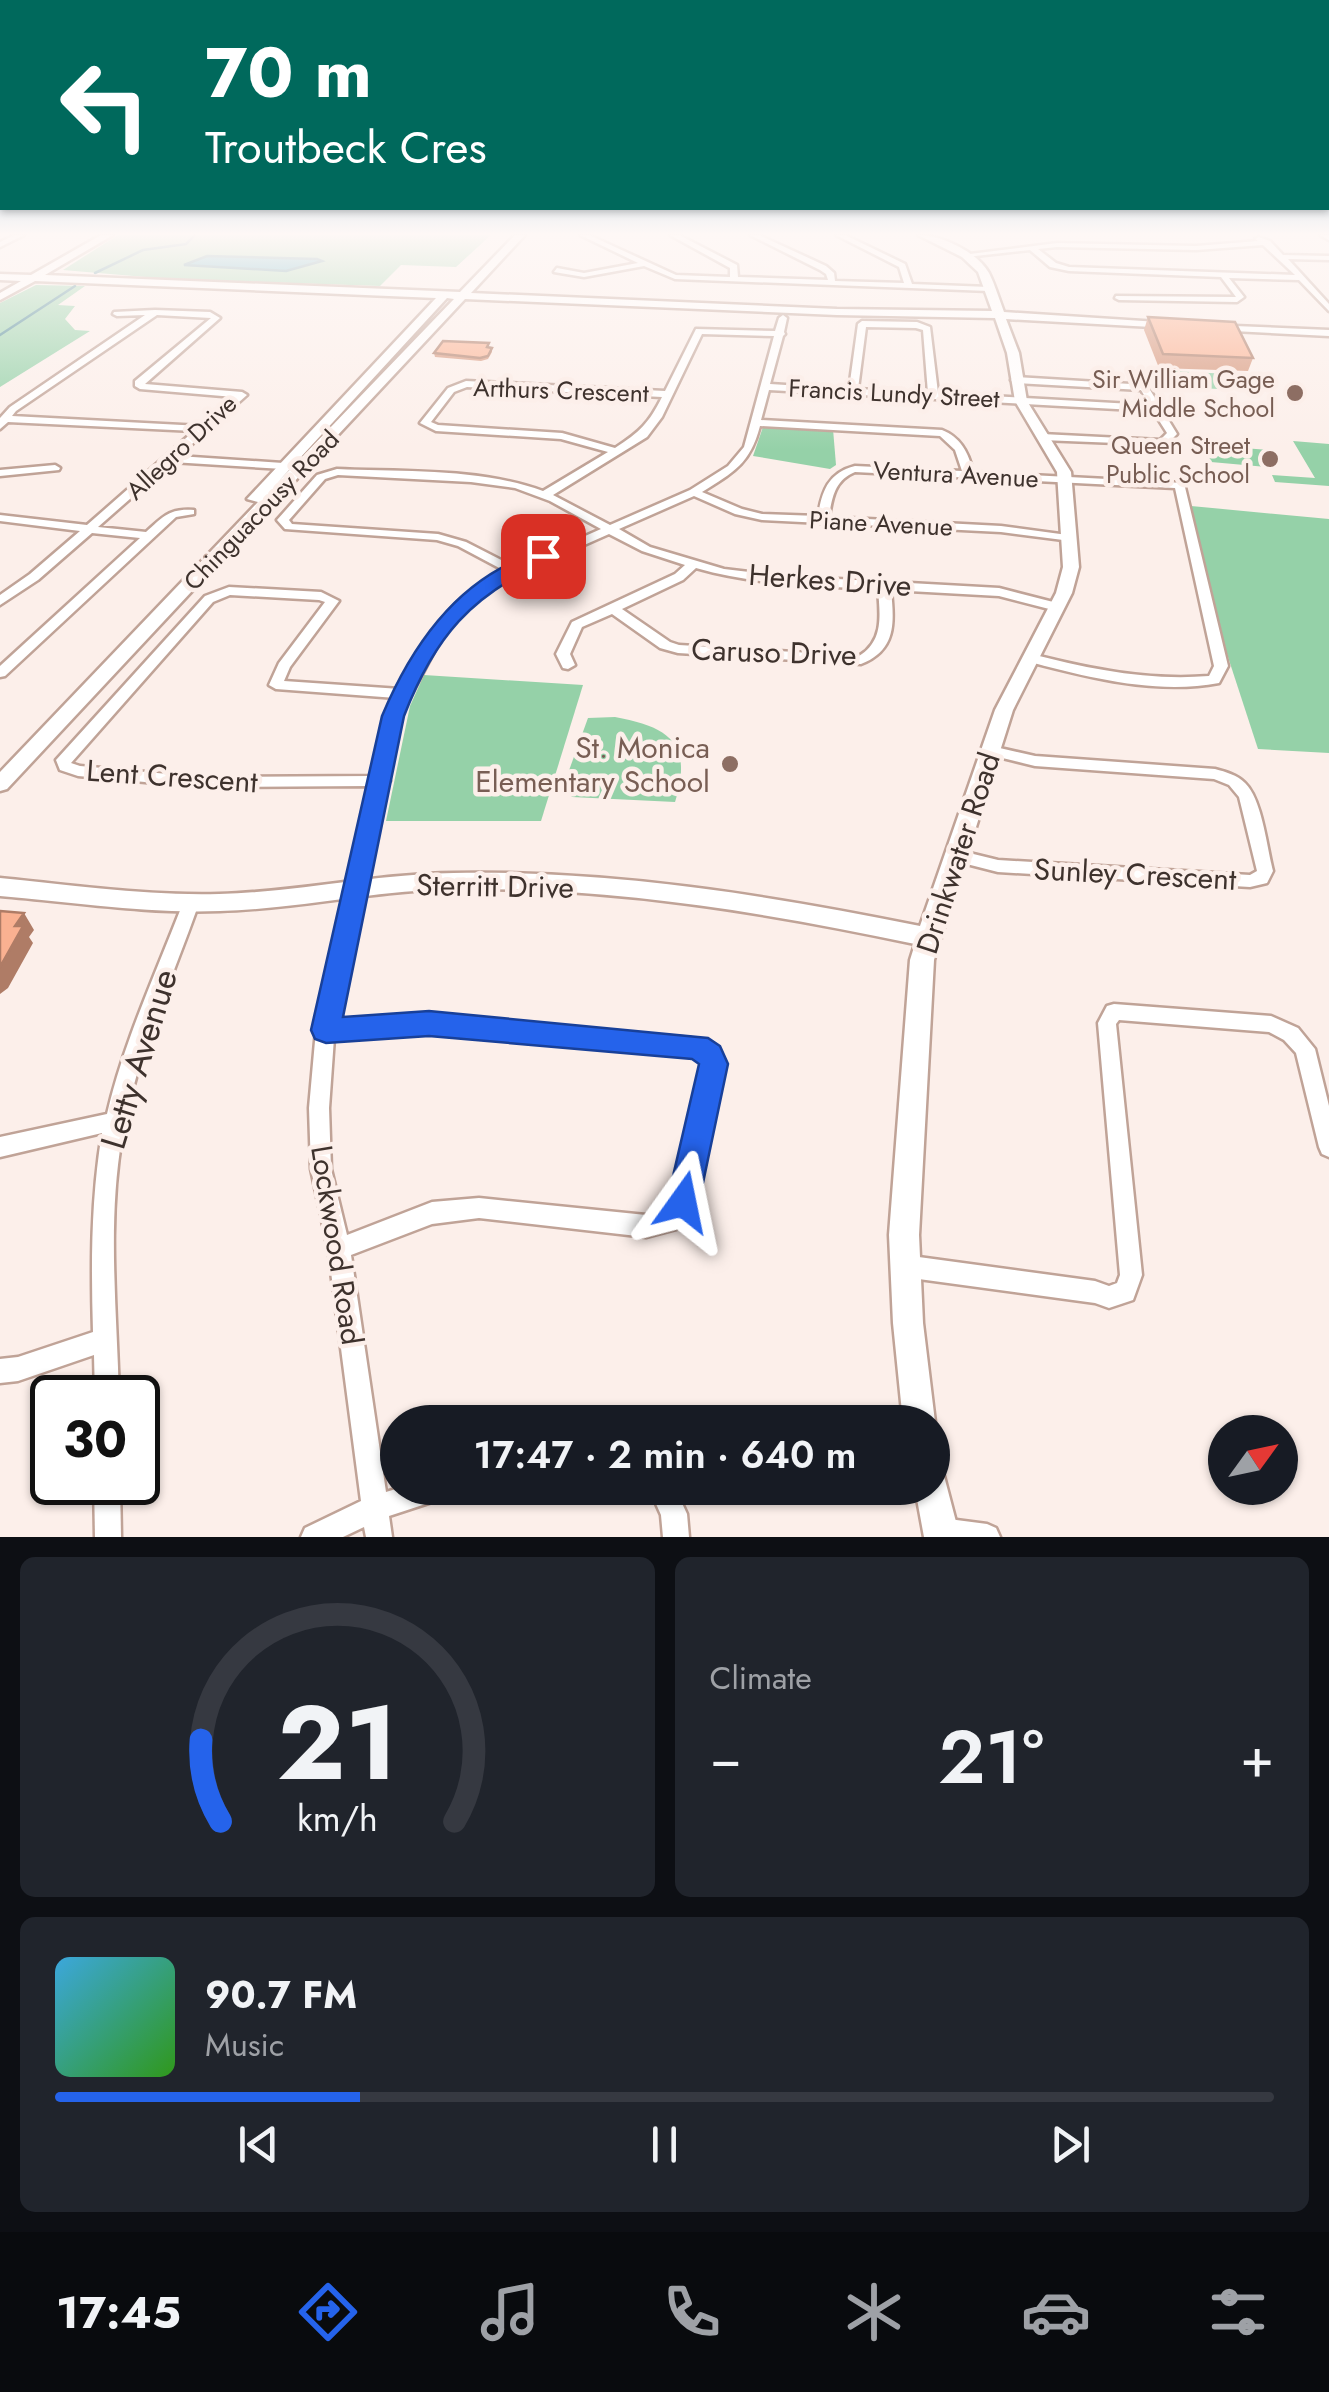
<!DOCTYPE html>
<html lang="en">
<head>
<meta charset="utf-8">
<style>
  :root { --surface:#171b24; --page:#20242c; --text:#f1f3f6; --muted:#9ea1a6; --line:#363941; --accent:#2563eb }
  body { margin:0; font-family:Jost,sans-serif; background:var(--page); color:var(--text); height:100vh; display:flex; flex-direction:column; font-size:38px; white-space:nowrap }
  * { box-sizing:border-box; margin:0 }
  p { font-size:32px; color:var(--muted) }
  .icon { flex:none; width:55px; height:55px; fill:none; stroke:currentColor; stroke-width:2; stroke-linecap:round; stroke-linejoin:round }
  .map { position:relative; height:1537px; overflow:hidden }
  .side { display:flex; flex-direction:column; gap:20px; padding:20px; background:#0d0f14; flex:1 }
  .side>* { flex:none }
  .banner { position:absolute; left:0px; top:0px; width:1330px; height:210px; box-shadow:0 2px 8px #0004; background:#00695c; color:#fff; overflow:hidden }
  .needle { width:65px; rotate:57deg }
  .tools { position:absolute; left:1208px; top:1415px; display:grid; gap:20px }
  .tools a { display:grid; place-items:center; width:90px; height:90px; border-radius:50%; background:var(--surface); box-shadow:0 2px 8px #0004; font-size:50px }
  .speed { position:absolute; left:30px; top:1375px; display:flex; gap:20px; font-size:50px; font-weight:700; text-align:center }
  .speed>* { display:grid; place-content:center; width:130px; height:130px; border-radius:50%; background:var(--surface); box-shadow:0 2px 8px #0004; line-height:1 }
  .speed .limit { border:5px solid #111; border-radius:15px; background:#fff; color:#111 }
  .pin { position:absolute; display:grid; place-items:center; width:85px; height:85px; color:#fff; margin:-42px; border-radius:20px; box-shadow:0 5px 15px #0006 }
  .me { position:absolute; width:110px; margin:-55px; rotate:12deg; stroke-linejoin:round; filter:drop-shadow(0 0 8px #0008) }
  .turn { display:flex; align-items:center; gap:35px; height:210px; padding:0 40px; font-size:45px }
  .turn .icon { width:130px; height:130px; stroke-width:2.5 }
  .turn b { display:block; font-size:70px; line-height:85px }
  .big { font-size:75px; font-weight:600; line-height:1.1 }
  .side .tile { flex:1; display:flex; flex-direction:column; justify-content:center; gap:15px; min-width:0; padding:0 35px; border-radius:15px; background:var(--page) }
  .side .dial { align-items:center; gap:0 }
  .dial svg { height:260px; overflow:visible; fill:none; stroke:var(--line); stroke-width:7; stroke-linecap:round; text-anchor:middle }
  .dial text { fill:var(--text); stroke:none }
  .song { display:flex; align-items:center; gap:30px }
  .cover { width:120px; height:120px; border-radius:15px; background:linear-gradient(135deg,hsl(200 70% 55%),hsl(110 70% 35%)) }
  .played { height:10px; border-radius:5px; background:linear-gradient(90deg,var(--accent) 25%,var(--line) 25%) }
  .keys { display:flex; justify-content:space-around; direction:ltr }
  .heat { display:flex; justify-content:space-between; align-items:center; font-size:55px; direction:ltr }
  .side .tiles { flex:1; display:grid; gap:20px; grid-template-columns:1fr 1fr }
  .tile:last-child { grid-column:span 2 }
  .trip { position:absolute; left:380px; top:1405px; width:570px; height:100px; border-radius:50px; background:var(--surface); box-shadow:0 2px 8px #0004; font-weight:600; line-height:100px; text-align:center }
  .dock { display:flex; height:160px; justify-content:space-around; align-items:center; background:#090b0e; color:var(--muted) }
  .dock .icon { width:70px; height:70px }
  .dock .current { color:var(--accent) }
  .dock b { font-size:45px; color:var(--text) }
  .map>svg:first-child { display:block }
</style>
</head>
<body>
<div class="map">
<svg width="1329" height="1537" viewBox="0 0 1329 1537">
  <rect width="100%" height="100%" fill="#fcefea"/>
  <g fill="#95d1a8">
    <polygon points="118,235 491,235 456,267 401,265 380,286 169,279 63,270"/>
    <polygon points="36,285 85,286 58,305 75,306 65,319 75,330 90,331 0,387 0,303"/>
    <polygon points="1171,371 1249,375 1259,391 1179,387"/>
    <polygon points="763,427 833,429 836,465 830,469 753,456"/>
    <polygon points="1293,441 1329,444 1329,486 1275,482 1272,475 1315,478"/>
    <polygon points="1204,445 1269,450 1277,468 1211,462"/>
    <polygon points="1191,506 1329,519 1329,753 1258,749 1227,654"/>
    <polygon points="424,675 583,685 541,821 386,821 410,706"/>
    <path d="M 615,717 C 670,727 693,744 675,802 L 572,797 L 563,787 L 588,718 Z"/>
  </g>
  <polygon fill="#46a8bf" stroke="#448593" stroke-width="2.5" points="207,256 317,259 322,261 286,271 184,265"/>
  <g fill="none" stroke-linecap="round" stroke-linejoin="round">
    <g stroke="#448593" stroke-width="2.5">
      <polyline points="95,273 143,250 186,244 195,235"/>
      <polyline points="0,335 75,286"/>
    </g>
    <defs>
      <g id="street">
        <polygon points="15,235 24,235 0,247 0,242"/>
        <polygon points="580,235 589,235 676,275 730,277 730,268 670,235 679,235 737,265 738,277 828,280 826,274 820,270 750,235 759,235 826,266 834,273 835,281 904,283 899,267 836,235 845,235 905,264 912,284 989,287 993,289 989,291 675,279 644,266 584,277 554,272 557,268 584,273 638,263"/>
        <polygon points="1320,235 1329,235 1329,240"/>
        <path d="M 1259,237 L 1270,241 L 1283,255 L 1329,256 L 1329,260 L 1288,259 L 1329,304 L 1329,311 L 1299,280 L 1229,278 L 1244,297 L 1237,302 L 1119,300 L 1115,298 L 1116,296 L 1236,297 L 1221,277 L 1069,271 L 1050,267 L 1030,250 L 966,257 L 962,255 L 1057,243 L 1196,246 L 1258,241 L 1255,239 ZM 1263,245 L 1295,275 L 1069,267 L 1056,263 L 1038,249 L 1057,247 L 1196,250 Z"/>
        <path d="M 155,310 L 210,312 L 220,318 L 145,384 L 242,392 L 247,395 L 211,427 L 211,431 L 206,432 L 178,456 L 283,463 L 288,466 L 283,469 L 172,462 L 98,527 L 146,532 C 163,517 169,508 194,510 L 194,514 L 176,517 L 5,676 L 0,677 L 0,666 L 140,538 L 92,533 L 38,580 L 0,605 L 0,595 L 30,574 L 80,531 L 0,521 L 0,515 L 87,525 L 194,431 L 8,422 L 0,429 L 0,418 L 10,407 L 145,315 L 117,316 L 113,314 L 114,312 ZM 157,315 L 211,318 L 135,381 L 135,386 L 140,389 L 234,397 L 201,426 L 12,416 L 16,411 Z"/>
        <path d="M 783,315 L 787,318 L 784,332 L 785,334 L 783,336 L 770,384 L 849,389 L 858,324 L 862,321 L 917,322 L 930,327 L 938,393 L 1150,405 L 1141,390 L 1016,383 L 1011,380 L 1016,377 L 1147,385 L 1177,434 L 1166,445 L 1042,440 L 1037,437 L 1042,434 L 1160,440 L 1167,433 L 1153,411 L 769,390 L 761,420 L 942,430 C 960,437 969,453 973,472 L 1184,483 L 1228,666 L 1219,683 C 1155,695 1087,677 1026,661 L 1024,658 L 1031,654 C 1090,669 1148,681 1209,676 L 1214,666 L 1175,488 L 855,472 C 835,480 832,497 829,517 L 1001,526 L 1075,536 L 1075,540 L 1071,541 L 1001,532 L 762,520 L 735,514 L 694,496 L 619,529 L 650,547 L 724,569 L 784,576 L 999,588 L 1061,604 L 1063,607 L 1057,611 L 999,596 L 891,590 C 894,622 897,650 861,664 L 678,653 L 660,648 L 612,614 L 582,627 L 570,654 L 575,665 L 568,669 L 563,668 L 556,654 L 572,622 L 675,574 L 685,565 L 642,551 L 609,534 L 487,588 L 447,627 L 400,716 L 387,777 L 390,781 L 386,785 L 336,1021 L 429,1016 L 691,1038 L 716,1049 L 724,1065 L 694,1203 L 676,1229 L 646,1237 L 479,1218 L 432,1224 L 351,1255 L 386,1492 L 399,1488 L 451,1488 L 447,1497 L 389,1516 L 392,1537 L 366,1537 L 364,1527 L 343,1537 L 301,1537 L 305,1528 L 361,1501 L 328,1249 L 311,1169 L 309,1108 L 316,1030 L 370,786 L 201,787 L 78,776 L 60,770 L 56,760 L 205,596 L 229,587 L 321,592 L 339,601 L 290,667 L 284,681 L 400,689 C 429,636 446,597 505,571 L 458,546 L 437,540 L 285,529 L 277,520 L 317,475 L 337,469 C 403,472 481,468 543,491 L 608,452 L 561,439 L 436,431 L 420,423 L 448,388 L 466,381 L 665,391 L 696,329 L 775,331 L 779,318 ZM 866,327 L 916,328 L 923,330 L 928,393 L 858,389 ZM 702,334 L 774,336 L 744,447 L 728,466 L 690,490 L 610,525 L 553,495 L 647,437 L 662,417 ZM 467,387 L 662,397 C 649,423 640,432 615,448 L 562,433 L 438,425 L 431,422 L 454,392 ZM 760,426 L 940,436 L 955,450 L 962,471 L 855,466 C 828,473 822,491 818,516 L 762,514 L 742,509 L 702,492 C 734,472 750,464 760,426 ZM 338,475 L 471,482 L 515,488 L 550,501 L 601,529 L 515,567 L 466,542 L 438,534 L 292,524 L 289,520 L 325,479 ZM 696,568 C 755,585 817,586 878,589 C 880,615 884,641 859,656 L 679,645 L 670,642 L 622,609 L 683,580 ZM 230,595 L 319,600 L 325,602 L 279,663 L 269,685 L 276,689 L 396,698 L 386,716 L 372,776 L 201,777 L 80,766 L 71,763 L 213,602 ZM 429,1032 L 689,1054 L 702,1061 L 704,1065 L 673,1198 L 662,1212 L 646,1215 L 479,1198 L 432,1202 L 347,1235 L 331,1169 L 329,1108 L 334,1038 Z"/>
        <polygon points="55,465 60,468 59,470 0,476 0,470"/>
        <path d="M 991,746 L 1035,756 L 1215,769 C 1226,772 1237,775 1245,783 C 1262,799 1267,848 1273,871 L 1267,883 L 1250,887 L 998,872 L 951,860 L 949,856 L 951,852 L 957,850 L 998,860 L 1250,875 L 1257,871 L 1239,797 L 1229,785 L 1214,779 L 1035,766 L 986,754 L 984,751 L 986,748 Z"/>
        <path d="M 191,896 L 197,898 L 199,903 C 172,980 136,1056 122,1137 C 107,1223 117,1311 119,1398 L 95,1398 L 94,1355 L 18,1381 L 0,1383 L 0,1359 L 18,1357 L 93,1332 C 91,1265 91,1199 102,1133 L 0,1157 L 0,1137 L 107,1114 C 124,1041 156,973 183,903 L 185,898 Z"/>
        <polygon points="1114,1004 1271,1016 1298,1028 1315,1049 1329,1106 1329,1157 1322,1154 1319,1147 1296,1053 1284,1040 1269,1032 1119,1020 1116,1024 1142,1275 1133,1300 1109,1308 1095,1303 904,1277 896,1274 893,1266 896,1258 904,1255 1095,1281 1109,1286 1117,1283 1120,1275 1098,1023 1107,1006"/>
        <polygon points="94,1482 120,1482 121,1537 95,1537"/>
        <polygon points="649,1488 675,1488 687,1514 689,1537 663,1537 661,1515"/>
        <polygon points="941,1518 987,1524 996,1528 1000,1537 930,1537 928,1531 932,1522"/>
      </g>
      <g id="secondary">
        <path d="M 101,235 L 113,235 L 45,275 L 460,292 L 515,235 L 525,235 L 471,293 L 837,309 L 992,311 L 978,272 L 962,257 L 918,235 C 942,235 977,252 989,273 C 995,285 999,299 1004,312 L 1174,323 L 1174,327 L 1170,328 L 1006,319 L 1019,353 L 1027,401 L 1071,472 L 1079,567 L 1072,593 L 1013,710 L 934,960 L 919,1235 L 923,1323 L 935,1422 L 932,1429 L 932,1422 L 903,1422 L 893,1323 L 889,1235 L 910,960 L 915,944 C 764,912 610,887 455,889 C 376,890 299,909 220,911 C 147,914 73,902 0,896 L 0,878 C 73,885 146,896 219,894 C 298,892 375,874 454,873 C 611,870 767,895 920,926 L 995,710 L 1056,593 L 1063,567 L 1057,472 L 1015,401 L 1007,353 L 995,318 L 837,315 L 465,299 L 7,789 L 0,791 L 0,772 L 258,502 L 247,499 L 436,298 L 35,281 L 0,300 L 0,293 L 21,281 L 0,280 L 0,274 L 31,275 ZM 447,298 L 454,299 L 277,483 Z"/>
        <polygon points="1210,325 1329,330 1329,336 1214,330 1208,327"/>
        <polygon points="932,1471 944,1476 960,1537 924,1537 915,1488 932,1488"/>
      </g>
    </defs>
    <use href="#street" stroke="#c0a397" stroke-width="5"/>
    <use href="#secondary" stroke="#c0a397" stroke-width="5"/>
    <use href="#street" fill="#fff" fill-rule="evenodd"/>
    <use href="#secondary" fill="#fff" fill-rule="evenodd"/>
  </g>
  <g fill="#d7987d">
    <polygon points="1148,317 1253,358 1248,371 1159,368 1144,330"/>
    <polygon points="489,347 492,348 492,352 488,359 481,361 435,357 434,353"/>
  </g>
  <polygon fill="#af7c66" points="24,913 34,930 29,937 33,943 8,988 0,994 0,967 15,926"/>
  <g fill="#fab191" stroke="#af7c66" stroke-width="2.5">
    <polygon points="1148,317 1235,322 1253,358 1163,354"/>
    <polygon points="443,341 489,343 487,347 492,348 488,356 480,358 434,353"/>
    <polygon points="0,911 24,913 15,926 23,926 0,967"/>
  </g>
  <linearGradient id="sky" x2="0" y2="1"><stop stop-color="#67afd8"/><stop offset="0.52" stop-color="#fef8f6"/><stop offset="1" stop-color="#fef8f6" stop-opacity="0"/></linearGradient>
  <rect width="1329" height="450" fill="url(#sky)"/>
  <path fill="#2563eb" stroke="#184099" stroke-width="2.5" d="M 543,551 L 549,552 L 549,560 C 471,595 435,636 404,716 L 343,1017 L 429,1011 L 708,1038 L 720,1046 L 728,1064 L 699,1202 L 695,1214 L 683,1218 L 672,1214 L 667,1202 L 699,1064 L 692,1059 L 429,1036 L 326,1043 L 315,1039 L 311,1030 L 382,716 C 413,642 463,573 543,551 Z"/>
  <g fill="#8d6e63" stroke="#fcefea" stroke-width="4">
    <circle cx="1295" cy="393" r="10"/>
    <circle cx="1270" cy="459" r="10"/>
    <circle cx="730" cy="764" r="10"/>
  </g>
  <g text-anchor="middle" dominant-baseline="central" stroke-width="9" stroke-linejoin="round" paint-order="stroke">
    <g font-size="25" fill="#785e54" stroke="#fcefea" text-anchor="end">
      <text x="1275" y="379">Sir William Gage<tspan x="1275" dy="29">Middle School</tspan></text>
      <text x="1250" y="445">Queen Street<tspan x="1250" dy="29">Public School</tspan></text>
    </g>
    <g font-size="25" fill="#3e322d" stroke="#fcefea">
      <text transform="translate(561 390) rotate(2)">Arthurs Crescent</text>
      <text transform="translate(894 393) rotate(3)">Francis Lundy Street</text>
      <text transform="translate(181 447) rotate(-43)">Allegro Drive</text>
      <text transform="translate(956 474) rotate(3)">Ventura Avenue</text>
      <text transform="translate(261 510) rotate(-46)">Chinguacousy Road</text>
      <text transform="translate(881 523) rotate(3)">Piane Avenue</text>
    </g>
    <g font-size="30" fill="#3e322d" stroke="#fcefea">
      <text transform="translate(830 580) rotate(4)">Herkes Drive</text>
      <text transform="translate(774 652) rotate(2)">Caruso Drive</text>
      <text transform="translate(172 776) rotate(4)">Lent Crescent</text>
      <text transform="translate(958 853) rotate(-72)">Drinkwater Road</text>
      <text transform="translate(1135 874) rotate(3)">Sunley Crescent</text>
      <text transform="translate(495 886) rotate(1)">Sterritt Drive</text>
      <text transform="translate(337 1245) rotate(81)">Lockwood Road</text>
    </g>
    <g font-size="30" fill="#785e54" stroke="#fcefea" text-anchor="end">
      <text x="710" y="747">St. Monica<tspan x="710" dy="34">Elementary School</tspan></text>
    </g>
    <g font-size="35" fill="#3e322d" stroke="#fcefea">
      <text transform="translate(139 1059) rotate(-73)">Letty Avenue</text>
    </g>
  </g>
</svg>
<div class="tools">
<a><svg class="needle" viewBox="-14 -14 28 28"><path d="M0-13l5 13h-10z" fill="#e53935"/><path d="M0 13l5-13h-10z" fill="#9ea1a6"/></svg></a>
</div>
<div class="speed"><div class="limit">30</div></div>
<div class="pin" style="left:543px;top:556px;background:#d93025"><svg class="icon" aria-label="arrive" viewBox="0 0 24 24"><path d="M6 21V4h12l-3 4 3 4H6"/></svg></div>
<svg class="me" style="left:683px;top:1202px" viewBox="-20 -20 40 40"><path d="M0-17L14 15 0 8-14 15z" fill="#2563eb" stroke="#fff" stroke-width="4"/></svg>
<div class="trip">17:47 · 2 min · 640 m</div>
<div class="banner">
<div class="turn"><svg class="icon" aria-label="left" viewBox="0 0 24 24"><path d="M17 20v-9H6M10 6l-5 5 5 5"/></svg><div><b>70 m</b>Troutbeck Cres</div></div>
</div>
</div>
<section class="side">
<div class="tiles">
<div class="tile dial"><svg viewBox="0 0 100 80">
<path d="M14 69A42 42 0 1 1 86 69"/>
<path d="M14 69A42 42 0 0 1 8 44" stroke="#2563eb"/>
<text x="50" y="56" font-size="32" font-weight="700">21</text>
<text x="50" y="72" font-size="11">km/h</text>
</svg></div>
<div class="tile"><p>Climate</p>
<div class="heat"><a>−</a><b class="big">21°</b><a>+</a></div>
</div>
<div class="tile">
<div class="song"><i class="cover"></i><div><b>90.7 FM</b><p>Music</p></div></div>
<div class="played"></div>
<div class="keys"><svg class="icon" aria-label="previous" viewBox="0 0 24 24"><path d="M18 5L8 12l10 7zM5 5v14"/></svg><svg class="icon" aria-label="pause" viewBox="0 0 24 24"><path d="M8 5v14M16 5v14"/></svg><svg class="icon" aria-label="next" viewBox="0 0 24 24"><path d="M6 5l10 7-10 7zM19 5v14"/></svg></div>
</div>
</div>
</section>
<nav class="dock">
<b>17:45</b>
<svg class="icon current" aria-label="directions" viewBox="0 0 24 24"><path d="M12 3l9 9-9 9-9-9zM9 14v-3h6M13 9l2 2-2 2"/></svg>
<svg class="icon" aria-label="music" viewBox="0 0 24 24"><path d="M9 18V5l10-2v13"/><circle cx="6" cy="18" r="3"/><circle cx="16" cy="16" r="3"/></svg>
<svg class="icon" aria-label="phone" viewBox="0 0 24 24"><path d="M5 4h4l2 5-3 2q2 4 5 5l2-3 5 2v4C11 20 4 13 5 4z"/></svg>
<svg class="icon" aria-label="climate" viewBox="0 0 24 24"><path d="M12 3v18M4 7l16 10M4 17L20 7"/></svg>
<svg class="icon" aria-label="car" viewBox="0 0 24 24"><path d="M5 17H2v-5l4-1 3-4h7l3 4 3 1v5h-3M9 17h6M6 11h13"/><circle cx="7" cy="17" r="2"/><circle cx="17" cy="17" r="2"/></svg>
<svg class="icon" aria-label="filters" viewBox="0 0 24 24"><path d="M4 7h16M4 17h16"/><circle cx="9" cy="7" r="2"/><circle cx="15" cy="17" r="2"/></svg>
</nav>
</body>
</html>
